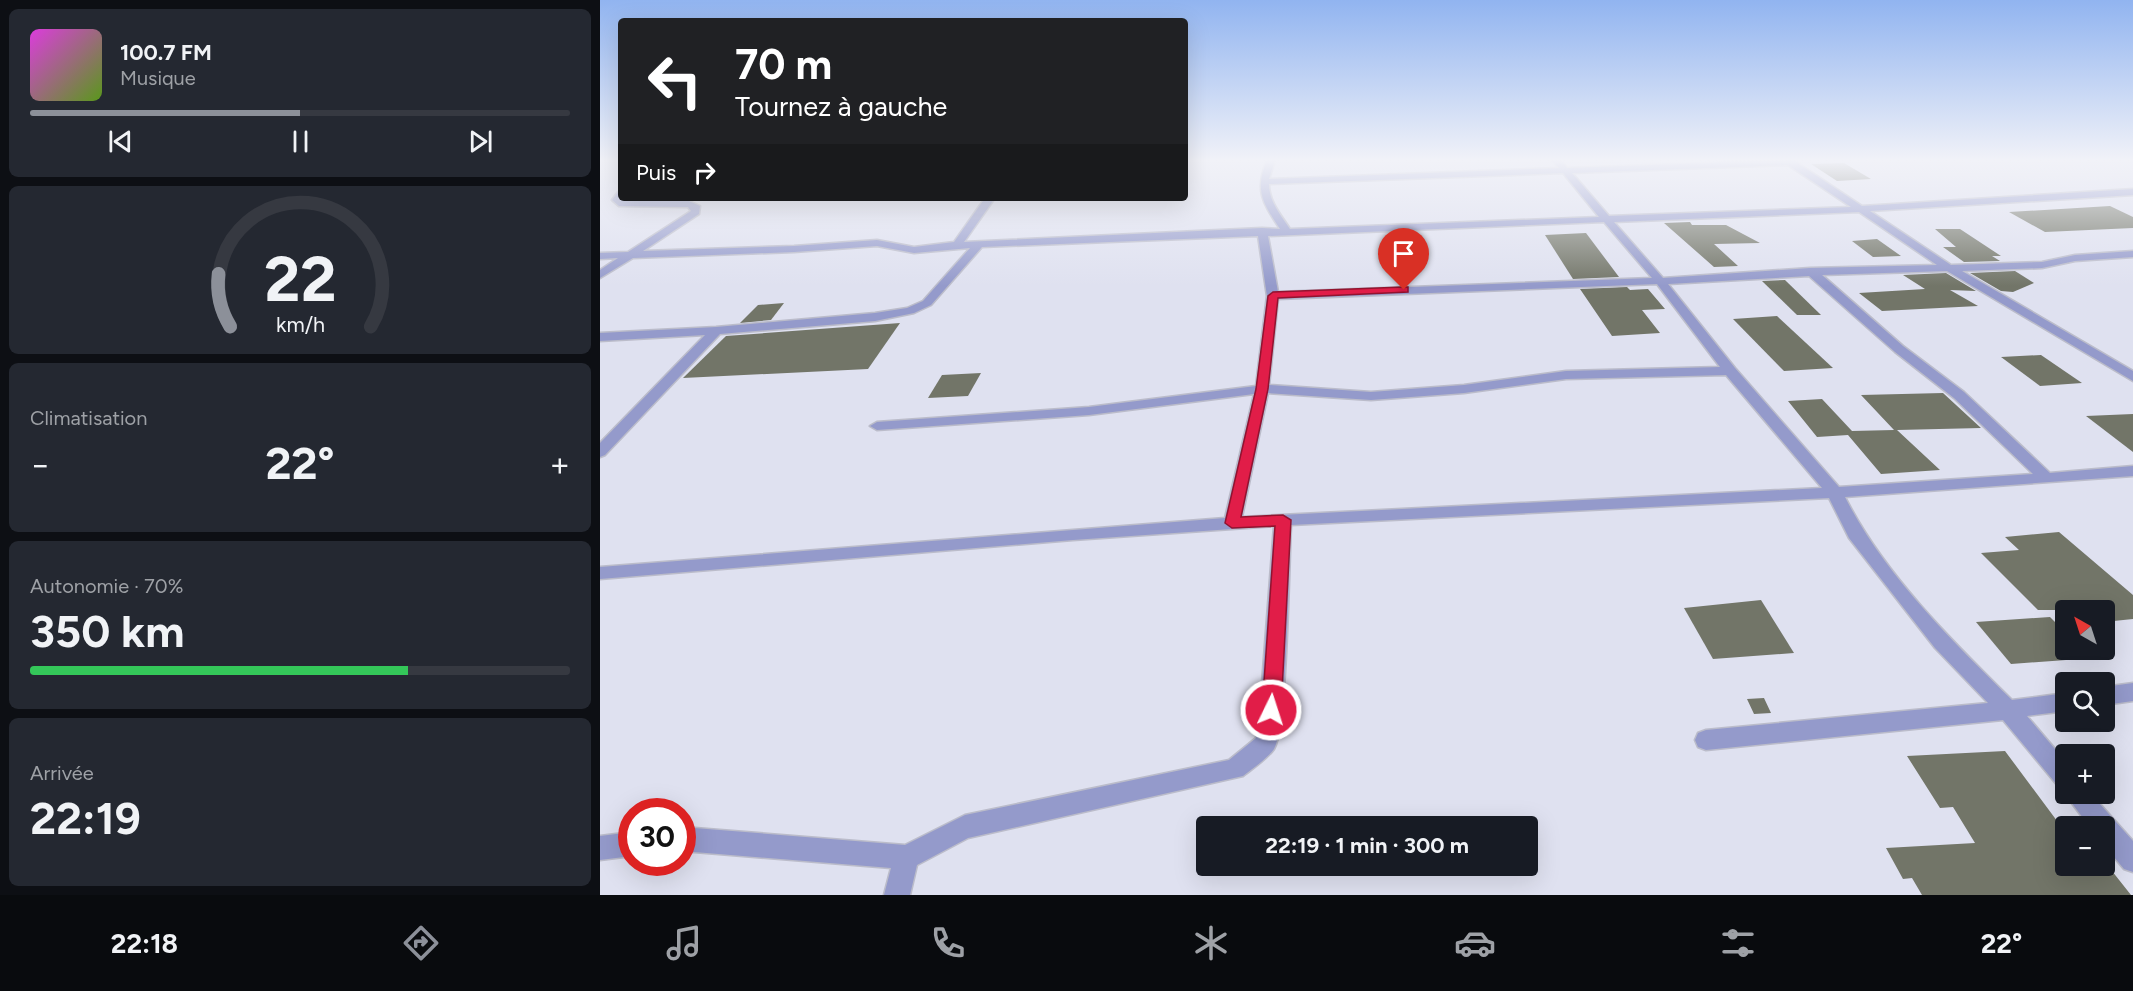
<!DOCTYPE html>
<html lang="fr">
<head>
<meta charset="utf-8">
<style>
  :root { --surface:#171b24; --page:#242831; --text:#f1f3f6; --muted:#9ea1a6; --line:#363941; --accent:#8c9099 }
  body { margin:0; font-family:Figtree,sans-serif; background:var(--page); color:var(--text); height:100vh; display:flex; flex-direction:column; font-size:22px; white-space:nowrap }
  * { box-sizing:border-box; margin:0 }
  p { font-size:20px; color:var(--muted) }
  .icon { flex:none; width:33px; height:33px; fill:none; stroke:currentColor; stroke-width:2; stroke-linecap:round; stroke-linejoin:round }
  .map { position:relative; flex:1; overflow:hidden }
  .sheet { display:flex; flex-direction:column; gap:9px; padding:9px; background:#0d0f14; width:600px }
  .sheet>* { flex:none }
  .banner { position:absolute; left:18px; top:18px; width:570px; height:183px; border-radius:6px; box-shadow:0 6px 24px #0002; background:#202124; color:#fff; overflow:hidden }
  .needle { width:39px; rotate:321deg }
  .fabs { position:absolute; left:1455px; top:600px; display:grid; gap:12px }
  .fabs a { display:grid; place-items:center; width:60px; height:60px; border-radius:6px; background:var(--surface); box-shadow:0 6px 24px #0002; font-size:30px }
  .speed { position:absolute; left:18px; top:798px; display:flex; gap:12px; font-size:30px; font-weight:700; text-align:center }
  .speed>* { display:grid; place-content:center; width:78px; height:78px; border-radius:50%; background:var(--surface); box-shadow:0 6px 24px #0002; line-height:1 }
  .speed .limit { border:9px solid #d22; background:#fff; color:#111 }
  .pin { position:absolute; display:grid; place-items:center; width:51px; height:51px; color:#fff; margin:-62px -26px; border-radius:50% 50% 50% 0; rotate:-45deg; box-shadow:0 0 6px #0007 }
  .pin .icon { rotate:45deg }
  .me { position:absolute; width:66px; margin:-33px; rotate:4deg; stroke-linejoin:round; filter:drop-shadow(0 0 4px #0008) }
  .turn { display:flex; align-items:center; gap:21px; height:126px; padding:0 18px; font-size:27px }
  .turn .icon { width:78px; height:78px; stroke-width:2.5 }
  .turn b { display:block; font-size:42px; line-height:51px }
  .then { display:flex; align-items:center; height:57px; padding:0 18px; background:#0003; gap:12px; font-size:22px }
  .big { font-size:45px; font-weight:700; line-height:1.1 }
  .sheet .tile { flex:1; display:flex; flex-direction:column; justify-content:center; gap:9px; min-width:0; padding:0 21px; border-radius:9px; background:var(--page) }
  .sheet .dial { align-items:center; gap:0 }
  .dial svg { height:156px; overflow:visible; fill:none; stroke:var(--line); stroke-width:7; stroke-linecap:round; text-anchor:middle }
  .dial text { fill:var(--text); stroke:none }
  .song { display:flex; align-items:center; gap:18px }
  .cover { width:72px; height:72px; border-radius:9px; background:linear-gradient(135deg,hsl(300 70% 55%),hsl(90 70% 35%)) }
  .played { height:6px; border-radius:3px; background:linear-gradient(90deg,var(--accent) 50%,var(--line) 50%) }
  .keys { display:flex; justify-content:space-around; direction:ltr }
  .heat { display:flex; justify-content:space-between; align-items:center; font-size:33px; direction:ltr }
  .charge { height:9px; border-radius:4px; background:linear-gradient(90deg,#34c759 70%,var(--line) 0) }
  .trip { position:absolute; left:596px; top:816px; width:342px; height:60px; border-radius:6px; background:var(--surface); box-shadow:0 6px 24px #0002; font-weight:700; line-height:60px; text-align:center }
  .menu { display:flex; height:96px; justify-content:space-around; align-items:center; background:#090b0e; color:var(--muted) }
  .menu .icon { width:42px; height:42px }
  .menu .active { color:var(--accent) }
  .menu b { font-size:27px; color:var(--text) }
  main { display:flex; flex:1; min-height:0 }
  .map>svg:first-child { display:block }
</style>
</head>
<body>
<main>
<section class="sheet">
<div class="tile">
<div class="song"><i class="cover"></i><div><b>100.7 FM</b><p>Musique</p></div></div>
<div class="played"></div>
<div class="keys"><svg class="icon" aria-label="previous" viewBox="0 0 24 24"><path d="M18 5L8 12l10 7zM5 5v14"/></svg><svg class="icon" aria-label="pause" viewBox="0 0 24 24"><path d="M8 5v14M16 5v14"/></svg><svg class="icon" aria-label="next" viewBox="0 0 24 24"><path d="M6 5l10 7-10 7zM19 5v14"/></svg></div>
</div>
<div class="tile dial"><svg viewBox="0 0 100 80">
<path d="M14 69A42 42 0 1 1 86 69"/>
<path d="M14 69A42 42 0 0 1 8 42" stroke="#8c9099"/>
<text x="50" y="56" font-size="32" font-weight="700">22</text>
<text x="50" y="72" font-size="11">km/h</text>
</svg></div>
<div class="tile"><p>Climatisation</p>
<div class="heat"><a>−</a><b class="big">22°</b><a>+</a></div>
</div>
<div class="tile"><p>Autonomie · 70%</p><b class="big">350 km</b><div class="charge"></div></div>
<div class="tile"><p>Arrivée</p><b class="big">22:19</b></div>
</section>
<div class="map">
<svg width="1533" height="895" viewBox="0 0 1533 895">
  <rect width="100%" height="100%" fill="#dfe1f0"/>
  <g fill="#727568">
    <polygon points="1244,163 1271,179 1237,181 1211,164"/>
    <polygon points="1510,206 1533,217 1533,228 1445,232 1409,212"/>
    <polygon points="1090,222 1092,225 1126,225 1160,243 1114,244 1138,266 1114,267 1064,223"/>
    <polygon points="1335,229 1360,229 1401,256 1392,256 1400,261 1364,262 1343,247 1356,247"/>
    <polygon points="986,233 1019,277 973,279 945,235"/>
    <polygon points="1277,239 1301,256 1273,257 1252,241"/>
    <polygon points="1415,271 1434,283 1413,292 1401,291 1370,273"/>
    <polygon points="1346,273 1376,291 1350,290 1378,306 1282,311 1259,293 1325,289 1303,275"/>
    <polygon points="1185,280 1221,315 1197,315 1162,281"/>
    <polygon points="1027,287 1030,290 1048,289 1065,309 1042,310 1060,333 1012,336 980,289"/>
    <polygon points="184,303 171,320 140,323 158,305"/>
    <polygon points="1177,316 1233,368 1184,371 1133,319"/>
    <polygon points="300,323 268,369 83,378 126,336"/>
    <polygon points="1441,355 1482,383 1440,386 1401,357"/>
    <polygon points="381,373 368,396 328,398 342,375"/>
    <polygon points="1343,393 1381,428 1297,430 1340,470 1281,474 1248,435 1217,437 1188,401 1222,399 1252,431 1294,430 1261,395"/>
    <polygon points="1533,414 1533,452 1486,416"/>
    <polygon points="1459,532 1533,595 1533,619 1504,622 1504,610 1438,610 1381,553 1419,550 1405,537"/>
    <polygon points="1161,600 1194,653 1113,659 1084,608"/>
    <polygon points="1450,617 1466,633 1466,660 1411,664 1376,622"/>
    <polygon points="1164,698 1171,713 1154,714 1147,699"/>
    <polygon points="1405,751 1466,833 1466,866 1508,866 1531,895 1322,895 1312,878 1303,879 1286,848 1375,843 1353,807 1340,808 1307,756"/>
  </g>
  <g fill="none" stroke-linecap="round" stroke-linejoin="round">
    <defs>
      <g id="minor">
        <path d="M 667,160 L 675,160 L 669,179 L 959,168 L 952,160 L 961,160 L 967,168 L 1193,160 L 1262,206 L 1533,189 L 1533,195 L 1270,211 L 1351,265 L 1442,262 L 1475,255 L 1533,251 L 1533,257 L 1475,261 L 1442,268 L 1362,271 L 1533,371 L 1533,381 L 1347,271 L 1222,275 L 1303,346 L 1364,392 L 1450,473 L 1533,466 L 1533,476 L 1245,497 C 1283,573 1352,641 1412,700 L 1466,693 L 1466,711 L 1427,716 L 1466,762 L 1466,789 L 1458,786 L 1403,720 L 1106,750 L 1098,747 L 1095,740 L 1098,733 L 1106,730 L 1388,703 L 1335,648 L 1249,538 L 1229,498 L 691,525 C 689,559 687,731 674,749 C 667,759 653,768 643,776 L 368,838 L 317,865 L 310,895 L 284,895 L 291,868 L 82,851 L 82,827 L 305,845 L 365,815 L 629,760 L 656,738 L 660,710 L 674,526 L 473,540 L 0,579 L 0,567 L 625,518 L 654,394 L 489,415 L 277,430 L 270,426 L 277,422 L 489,407 L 656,386 L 667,296 L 658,236 L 382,247 L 331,305 L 314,313 L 275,321 L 120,334 L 5,455 L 0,457 L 0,443 L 105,335 L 0,341 L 0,333 L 116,327 L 275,313 L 307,308 L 323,301 L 370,248 L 314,253 L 277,246 L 194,252 L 33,258 L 0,278 L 0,270 L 18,258 L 0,259 L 0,253 L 28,252 L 91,211 L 88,207 L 19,206 L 12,200 L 18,192 L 21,191 L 21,198 L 24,201 L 89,201 L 100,206 L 99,214 L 43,251 L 194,246 L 277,240 L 314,247 L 354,242 L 385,198 L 395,198 L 364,242 L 662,228 L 680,229 C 663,203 654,191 667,160 ZM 1188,165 L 1251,207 L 1009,216 L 972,173 ZM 963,173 L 999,217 L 690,229 C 681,215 669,202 669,184 ZM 1259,212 L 1337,265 L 1210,268 L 1063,278 L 1014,222 ZM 1004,222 L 1052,278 L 678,292 L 668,236 ZM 1209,276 L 1295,352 L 1354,398 L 1433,474 L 1239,487 L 1135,368 L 1068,284 ZM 1057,284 L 1120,367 L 966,371 L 864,385 L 771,392 L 669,385 L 678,299 ZM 1126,375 L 1222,488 L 642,517 L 668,393 L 771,400 L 864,393 L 966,379 Z"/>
        <polygon points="1533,683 1533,701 1504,705 1504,687"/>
        <polygon points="1465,794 1491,794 1533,841 1533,872 1524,869 1504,845 1504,826 1489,826"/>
        <polygon points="32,832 32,856 0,860 0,836"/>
      </g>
    </defs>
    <use href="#minor" stroke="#bbbcca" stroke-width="3"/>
    <use href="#minor" fill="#949acb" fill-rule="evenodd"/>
  </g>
  <linearGradient id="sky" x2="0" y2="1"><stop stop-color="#91b4f0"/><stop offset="0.56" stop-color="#f1f2f8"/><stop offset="1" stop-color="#f1f2f8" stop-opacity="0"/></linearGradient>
  <rect width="1533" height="286" fill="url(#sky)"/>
  <polygon fill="#e11d48" stroke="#92132f" stroke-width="1.5" points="804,287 808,287 808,292 678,298 668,389 641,517 683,515 691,520 681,710 678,716 671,718 664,716 662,710 675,526 632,528 625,523 656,389 668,296 673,292"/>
</svg>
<div class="fabs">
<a><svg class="needle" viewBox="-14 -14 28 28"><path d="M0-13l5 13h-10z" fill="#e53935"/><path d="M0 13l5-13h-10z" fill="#9ea1a6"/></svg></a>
<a><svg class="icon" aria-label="search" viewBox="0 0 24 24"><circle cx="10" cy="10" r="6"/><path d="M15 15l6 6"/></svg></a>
<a>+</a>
<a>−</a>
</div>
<div class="speed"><div class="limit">30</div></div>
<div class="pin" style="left:804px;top:290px;background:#d93025"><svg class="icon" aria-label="arrive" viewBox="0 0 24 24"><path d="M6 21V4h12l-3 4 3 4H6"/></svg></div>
<svg class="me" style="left:671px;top:710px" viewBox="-20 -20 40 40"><circle r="17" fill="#e11d48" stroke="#fff" stroke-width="3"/><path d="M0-11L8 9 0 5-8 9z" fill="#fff"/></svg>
<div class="trip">22:19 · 1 min · 300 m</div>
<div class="banner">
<div class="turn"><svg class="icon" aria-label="left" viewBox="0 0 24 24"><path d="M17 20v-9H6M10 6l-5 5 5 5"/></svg><div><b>70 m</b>Tournez à gauche</div></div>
<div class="then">Puis<svg class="icon" aria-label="right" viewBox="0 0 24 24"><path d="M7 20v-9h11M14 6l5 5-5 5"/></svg></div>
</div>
</div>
</main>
<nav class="menu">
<b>22:18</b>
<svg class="icon active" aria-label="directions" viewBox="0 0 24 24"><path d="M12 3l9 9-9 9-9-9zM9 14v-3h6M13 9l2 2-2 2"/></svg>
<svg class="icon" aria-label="music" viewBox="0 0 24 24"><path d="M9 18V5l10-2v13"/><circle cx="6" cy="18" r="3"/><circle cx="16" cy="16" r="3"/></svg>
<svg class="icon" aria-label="phone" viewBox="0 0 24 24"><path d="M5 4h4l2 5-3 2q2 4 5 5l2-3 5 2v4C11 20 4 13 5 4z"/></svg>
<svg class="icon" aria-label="climate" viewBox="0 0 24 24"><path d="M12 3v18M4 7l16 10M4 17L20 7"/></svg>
<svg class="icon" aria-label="car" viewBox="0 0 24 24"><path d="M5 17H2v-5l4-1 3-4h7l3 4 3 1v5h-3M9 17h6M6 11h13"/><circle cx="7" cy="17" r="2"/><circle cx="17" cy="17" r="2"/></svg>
<svg class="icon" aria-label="filters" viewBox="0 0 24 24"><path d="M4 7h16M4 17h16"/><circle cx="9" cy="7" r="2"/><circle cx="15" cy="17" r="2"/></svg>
<b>22°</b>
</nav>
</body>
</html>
